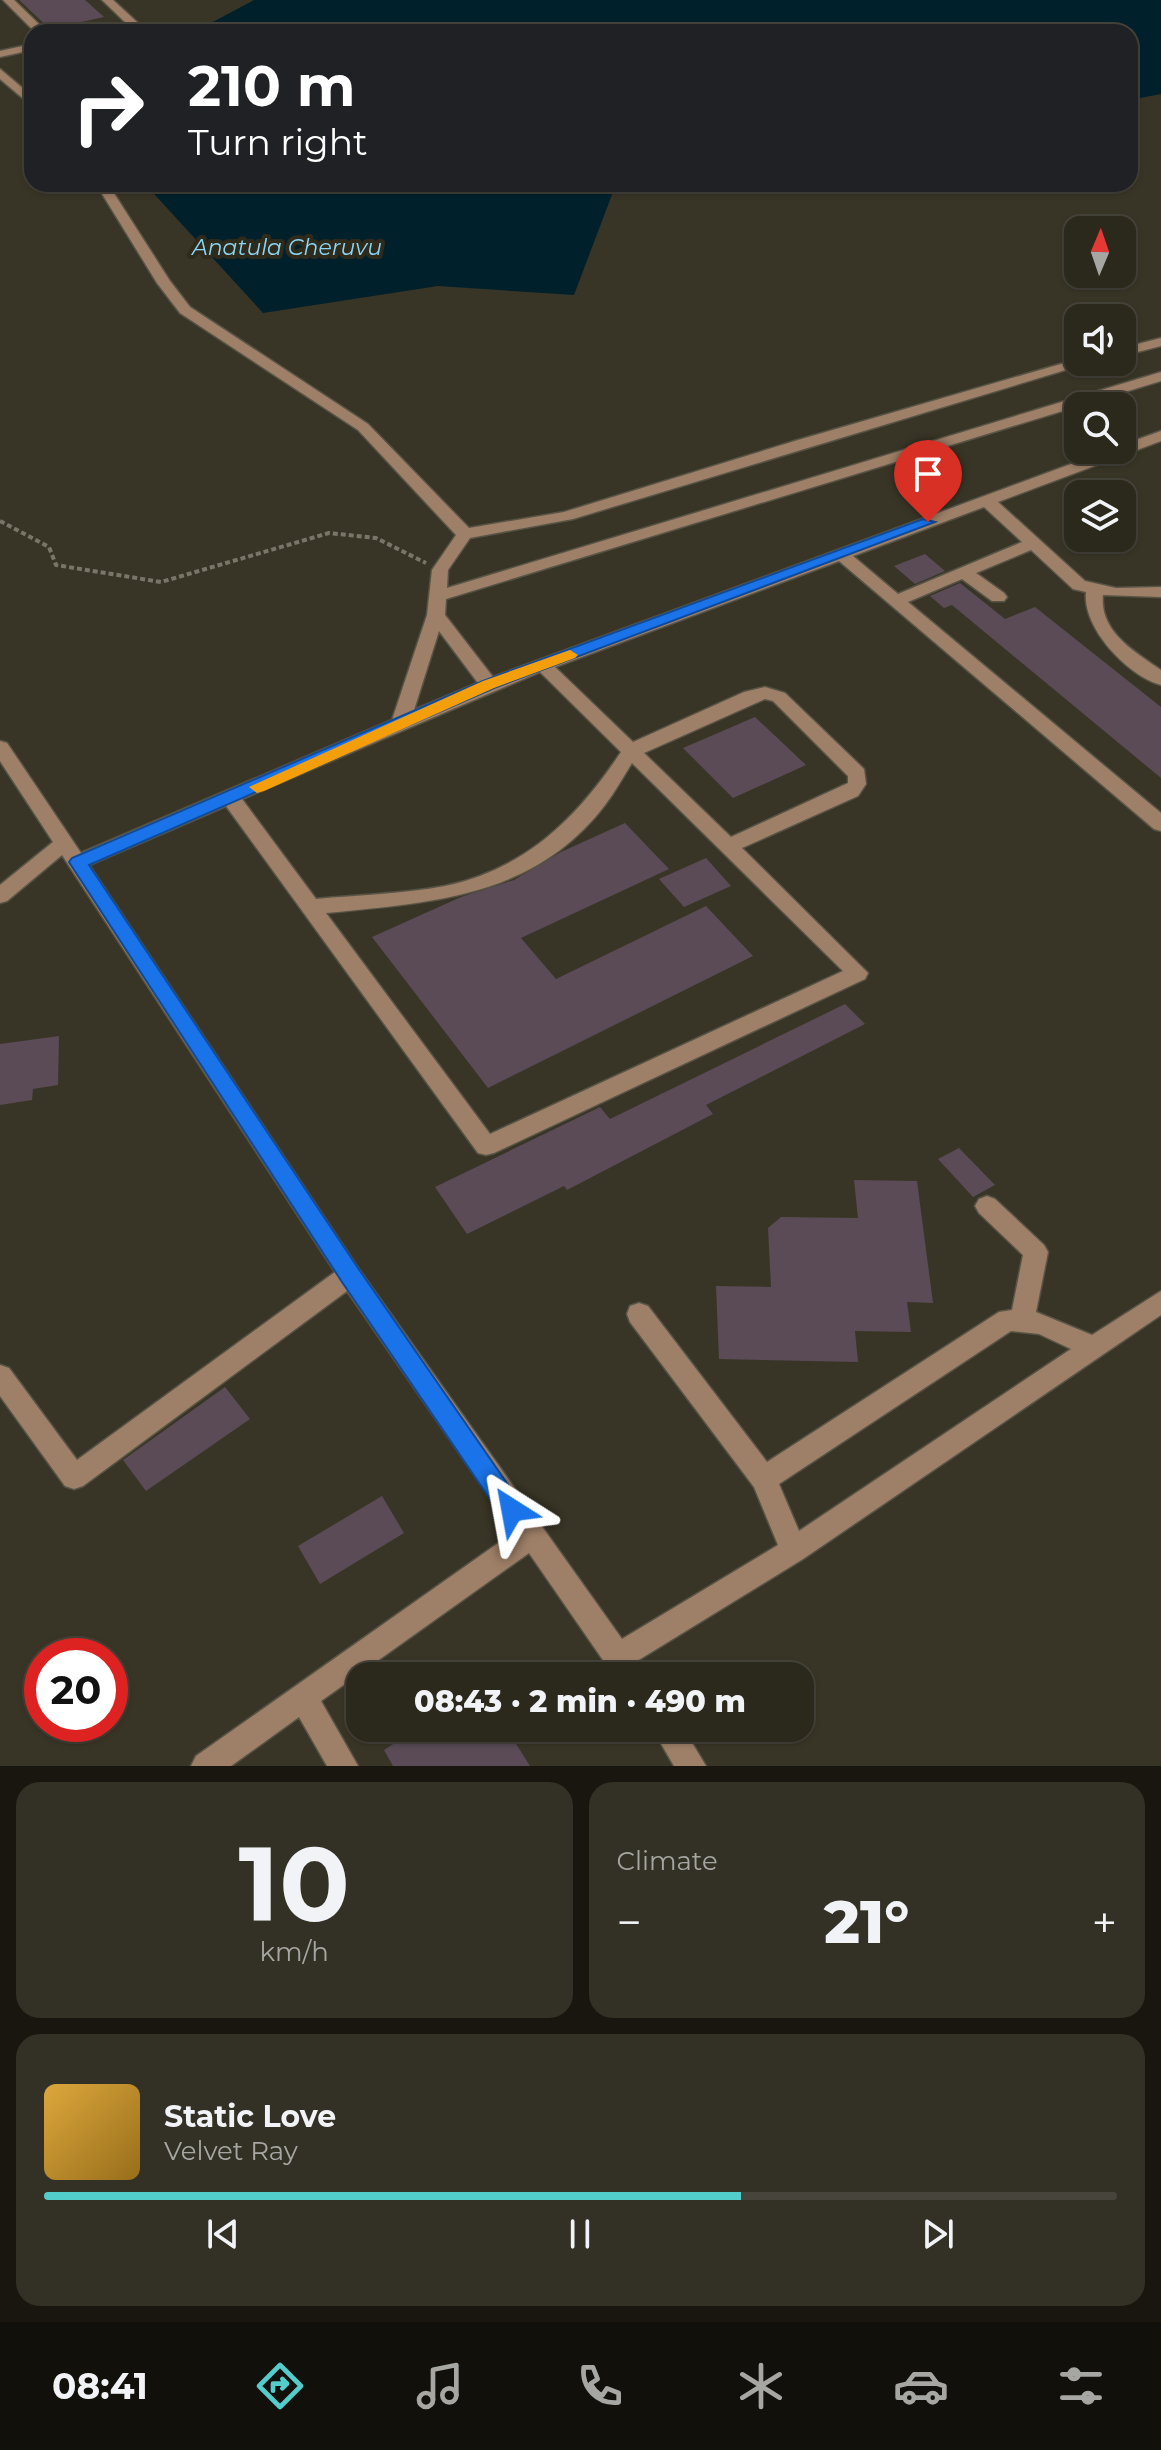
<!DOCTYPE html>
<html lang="en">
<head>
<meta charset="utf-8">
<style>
  :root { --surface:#2b281c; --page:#333025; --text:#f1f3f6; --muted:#a6a6a3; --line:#47443b; --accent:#53cdcb }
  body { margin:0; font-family:Montserrat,sans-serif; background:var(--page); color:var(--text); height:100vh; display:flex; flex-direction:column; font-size:30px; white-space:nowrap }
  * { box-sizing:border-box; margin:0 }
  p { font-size:26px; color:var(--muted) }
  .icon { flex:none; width:44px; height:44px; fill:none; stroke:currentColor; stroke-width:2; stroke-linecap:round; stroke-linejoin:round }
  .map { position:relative; height:1766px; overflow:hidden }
  .panel { display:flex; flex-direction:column; gap:16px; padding:16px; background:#18160f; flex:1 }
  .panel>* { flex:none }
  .banner { position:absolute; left:24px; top:24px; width:1114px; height:168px; border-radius:24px; box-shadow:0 2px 6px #0004,0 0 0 2px var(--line); background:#202124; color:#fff; overflow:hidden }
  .needle { width:52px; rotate:2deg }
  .fabs { position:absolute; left:1064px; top:216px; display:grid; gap:16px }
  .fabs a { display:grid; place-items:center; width:72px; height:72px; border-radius:16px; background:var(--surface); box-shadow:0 2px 6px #0004,0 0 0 2px var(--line); font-size:40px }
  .speed { position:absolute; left:24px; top:1638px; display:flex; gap:16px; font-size:40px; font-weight:700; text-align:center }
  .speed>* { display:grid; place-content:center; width:104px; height:104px; border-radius:50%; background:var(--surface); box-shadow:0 2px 6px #0004,0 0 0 2px var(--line); line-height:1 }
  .speed .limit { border:12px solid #d22; background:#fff; color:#111 }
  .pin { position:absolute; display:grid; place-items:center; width:68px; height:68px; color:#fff; margin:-82px -34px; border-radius:50% 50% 50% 0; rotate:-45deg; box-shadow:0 0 8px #0007 }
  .pin .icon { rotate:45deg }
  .me { position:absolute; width:88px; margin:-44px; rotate:326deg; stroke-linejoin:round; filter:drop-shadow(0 0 6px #0008) }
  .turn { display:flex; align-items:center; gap:28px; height:168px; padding:0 32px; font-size:36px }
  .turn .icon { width:104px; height:104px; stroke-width:2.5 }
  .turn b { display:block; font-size:56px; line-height:68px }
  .big { font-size:60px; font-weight:800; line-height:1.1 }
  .panel .card { flex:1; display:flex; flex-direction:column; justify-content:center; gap:12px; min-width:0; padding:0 28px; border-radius:24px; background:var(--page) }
  .panel .dial { align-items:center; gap:0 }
  .dial b { font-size:104px; line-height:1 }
  .song { display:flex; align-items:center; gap:24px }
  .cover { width:96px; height:96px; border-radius:12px; background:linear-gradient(135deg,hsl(40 70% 55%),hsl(40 70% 35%)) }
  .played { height:8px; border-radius:4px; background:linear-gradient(90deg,var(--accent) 65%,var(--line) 65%) }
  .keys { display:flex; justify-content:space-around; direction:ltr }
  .heat { display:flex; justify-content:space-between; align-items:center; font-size:44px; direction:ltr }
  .panel .tiles { flex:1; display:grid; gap:16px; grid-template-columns:1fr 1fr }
  .card:last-child { grid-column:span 2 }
  .trip { position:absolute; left:346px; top:1662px; width:468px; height:80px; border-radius:24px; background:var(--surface); box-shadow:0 2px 6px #0004,0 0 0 2px var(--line); font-weight:800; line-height:80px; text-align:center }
  .tabs { display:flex; height:128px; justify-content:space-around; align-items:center; background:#11100b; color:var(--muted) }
  .tabs .icon { width:56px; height:56px }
  .tabs .active { color:var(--accent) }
  .tabs b { font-size:36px; color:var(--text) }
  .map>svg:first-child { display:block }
</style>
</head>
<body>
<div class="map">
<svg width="1161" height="1766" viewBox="0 0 1161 1766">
  <rect width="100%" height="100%" fill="#393526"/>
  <g fill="#00212c">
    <polygon points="254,0 1161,0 1161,94 1130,100 1130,32 194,32"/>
    <polygon points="145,184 616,184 574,295 438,286 263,313"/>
  </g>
  <g fill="#5a4b56">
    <polygon points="19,0 85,0 104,17 50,29"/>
    <polygon points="925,554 945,571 915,584 894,566"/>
    <polygon points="960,583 1005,619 1035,607 1161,707 1161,778 952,605 944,608 930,596"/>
    <polygon points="755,717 806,765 733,798 683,748"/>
    <polygon points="625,823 669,869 521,938 556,979 706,906 753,956 488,1088 372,937 461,897 514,880 561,852"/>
    <polygon points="706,858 731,886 684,907 659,879"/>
    <polygon points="845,1004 865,1024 706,1105 713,1114 567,1190 564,1186 467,1234 435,1187 600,1107 610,1119"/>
    <polygon points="59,1036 58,1085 33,1089 32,1100 0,1105 0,1044"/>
    <polygon points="959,1148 995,1185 973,1197 938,1159"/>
    <polygon points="854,1180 917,1181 933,1303 907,1302 911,1332 855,1331 858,1362 719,1359 716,1286 771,1287 768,1228 781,1217 858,1218"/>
    <polygon points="225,1387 250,1419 146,1491 123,1460"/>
    <polygon points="382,1496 404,1533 320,1584 298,1546"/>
    <polygon points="417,1728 506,1728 530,1766 393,1766 384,1750"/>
  </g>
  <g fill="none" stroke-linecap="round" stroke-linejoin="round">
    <defs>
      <g id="minor">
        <polygon points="3,0 14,0 47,32 35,32"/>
        <polygon points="102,0 113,0 138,23 138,27 94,32 126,23"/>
        <polygon points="32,44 32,50 0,57 0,51"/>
        <polygon points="0,69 32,96 32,106 0,79"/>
        <path d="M 96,184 L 108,184 L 170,281 L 190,307 L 368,424 L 469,528 L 564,512 L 798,440 L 1078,359 L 1078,362 L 1092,362 L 573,519 L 470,538 L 448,570 L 447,588 L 1161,372 L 1161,381 L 446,599 L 445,615 L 493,677 L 1109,450 L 1122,450 L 1122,445 L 1161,431 L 1161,441 L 998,502 L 1085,581 L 1116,588 L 1161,587 L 1161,597 L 1103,595 C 1099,632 1135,652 1161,670 L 1161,685 C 1128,676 1082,628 1086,592 L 1073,589 L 1031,550 L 976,573 L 1004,593 L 1007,597 L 1004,601 L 992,601 L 962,579 L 908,602 L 1161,813 L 1161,831 L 1154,829 L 839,561 L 555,667 L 633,742 L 744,692 L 765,687 L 785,693 L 864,769 L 866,784 L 858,796 L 742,848 L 868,973 L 865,979 L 494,1153 L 486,1155 L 478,1153 L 226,806 L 89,865 L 358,1268 L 622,1639 L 778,1545 L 754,1487 L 630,1322 L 627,1314 L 630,1306 L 639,1303 L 648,1306 L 767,1462 L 999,1312 L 1012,1310 L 1023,1255 L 979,1213 L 975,1206 L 979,1199 L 987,1196 L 995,1199 L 1044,1245 L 1048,1252 L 1036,1312 L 1092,1335 L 1161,1291 L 1161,1315 L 803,1559 L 637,1661 L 645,1676 L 614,1676 L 529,1553 L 321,1701 L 358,1766 L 327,1766 L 299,1717 L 231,1766 L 191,1766 L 196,1756 L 514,1532 L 347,1291 L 83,1486 L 74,1489 L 65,1486 L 0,1396 L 0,1365 L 9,1368 L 77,1460 L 335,1272 L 62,855 L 7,901 L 0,903 L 0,885 L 53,842 L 0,761 L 0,741 L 7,743 L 81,853 L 392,720 L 427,615 L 432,570 L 456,535 L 358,430 L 180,313 L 157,283 ZM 984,507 L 1022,542 L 898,594 L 853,556 ZM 439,631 L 478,683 L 414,710 ZM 540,672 L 621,752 C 577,818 526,869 445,886 C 403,894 358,895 316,899 L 242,799 ZM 765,699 L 773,701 L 848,776 L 848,783 L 731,837 L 644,753 ZM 632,763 L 843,971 L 490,1134 L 326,913 C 432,902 534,898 605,805 C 615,792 623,777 632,763 ZM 1011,1331 L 1039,1334 L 1071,1349 L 799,1531 L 779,1484 Z"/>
        <polygon points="1161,338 1161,346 1122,356 1122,348"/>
        <polygon points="652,1728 683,1728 706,1766 674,1766"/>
      </g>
    </defs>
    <use href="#minor" stroke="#575446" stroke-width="3"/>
    <polyline stroke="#797669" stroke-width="4" stroke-dasharray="5 3" stroke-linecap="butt" points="0,521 49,547 56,565 161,582 329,533 376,538 426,563"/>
    <use href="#minor" fill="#9e7f67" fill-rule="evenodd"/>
  </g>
  <polygon fill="#1a73e8" stroke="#114b97" stroke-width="2" points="923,519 935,522 494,688 89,865 358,1268 520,1502 524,1510 520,1518 512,1522 503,1518 342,1282 69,862 72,858 483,681"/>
  <polygon fill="#f59e0b" points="570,650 578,655 575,658 494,688 264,791 257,793 249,787 483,681"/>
  <g text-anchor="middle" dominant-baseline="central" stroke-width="8" stroke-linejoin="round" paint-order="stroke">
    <g font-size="22" font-style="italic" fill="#8cd6f3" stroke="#2f2b1c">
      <text x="287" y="247">Anatula Cheruvu</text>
    </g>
  </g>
</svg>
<div class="fabs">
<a><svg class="needle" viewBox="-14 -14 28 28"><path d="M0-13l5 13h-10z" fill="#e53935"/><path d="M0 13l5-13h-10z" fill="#a6a6a3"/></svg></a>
<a><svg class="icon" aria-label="sound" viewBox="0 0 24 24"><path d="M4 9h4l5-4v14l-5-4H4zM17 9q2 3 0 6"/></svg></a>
<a><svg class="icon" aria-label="search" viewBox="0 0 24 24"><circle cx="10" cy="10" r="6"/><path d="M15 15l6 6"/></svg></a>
<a><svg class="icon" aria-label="layers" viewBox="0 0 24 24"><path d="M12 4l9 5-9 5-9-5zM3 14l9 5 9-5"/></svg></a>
</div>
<div class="speed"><div class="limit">20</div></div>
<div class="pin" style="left:928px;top:522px;background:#d93025"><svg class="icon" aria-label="arrive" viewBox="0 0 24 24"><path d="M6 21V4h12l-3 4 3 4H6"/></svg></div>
<svg class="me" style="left:512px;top:1510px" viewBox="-20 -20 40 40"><path d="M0-17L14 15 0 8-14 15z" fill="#1a73e8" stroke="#fff" stroke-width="4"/></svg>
<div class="trip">08:43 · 2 min · 490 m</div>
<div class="banner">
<div class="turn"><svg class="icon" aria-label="right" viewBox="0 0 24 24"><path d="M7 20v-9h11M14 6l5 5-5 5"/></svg><div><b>210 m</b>Turn right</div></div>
</div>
</div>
<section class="panel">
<div class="tiles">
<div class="card dial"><b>10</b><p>km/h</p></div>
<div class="card"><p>Climate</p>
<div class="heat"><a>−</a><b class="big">21°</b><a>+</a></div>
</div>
<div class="card">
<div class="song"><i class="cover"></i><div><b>Static Love</b><p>Velvet Ray</p></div></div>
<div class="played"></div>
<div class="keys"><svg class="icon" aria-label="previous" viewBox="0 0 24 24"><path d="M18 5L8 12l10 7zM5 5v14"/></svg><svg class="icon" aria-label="pause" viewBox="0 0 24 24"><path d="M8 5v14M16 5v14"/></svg><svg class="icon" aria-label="next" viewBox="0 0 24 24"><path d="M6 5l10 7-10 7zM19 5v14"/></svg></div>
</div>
</div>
</section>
<nav class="tabs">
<b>08:41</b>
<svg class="icon active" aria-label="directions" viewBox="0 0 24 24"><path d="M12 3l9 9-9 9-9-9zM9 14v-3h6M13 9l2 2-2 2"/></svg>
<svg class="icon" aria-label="music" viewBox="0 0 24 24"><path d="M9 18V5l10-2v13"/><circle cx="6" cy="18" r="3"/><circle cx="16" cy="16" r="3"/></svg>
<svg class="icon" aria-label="phone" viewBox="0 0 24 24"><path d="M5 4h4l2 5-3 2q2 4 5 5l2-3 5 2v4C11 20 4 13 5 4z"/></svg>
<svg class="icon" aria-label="climate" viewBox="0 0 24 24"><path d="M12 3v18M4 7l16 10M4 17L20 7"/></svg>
<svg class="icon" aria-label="car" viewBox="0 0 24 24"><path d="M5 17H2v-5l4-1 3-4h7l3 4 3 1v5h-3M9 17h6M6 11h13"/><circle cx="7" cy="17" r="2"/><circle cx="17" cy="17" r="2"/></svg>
<svg class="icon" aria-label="filters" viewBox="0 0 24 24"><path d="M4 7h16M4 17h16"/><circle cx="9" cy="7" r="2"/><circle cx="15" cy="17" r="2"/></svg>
</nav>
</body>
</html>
